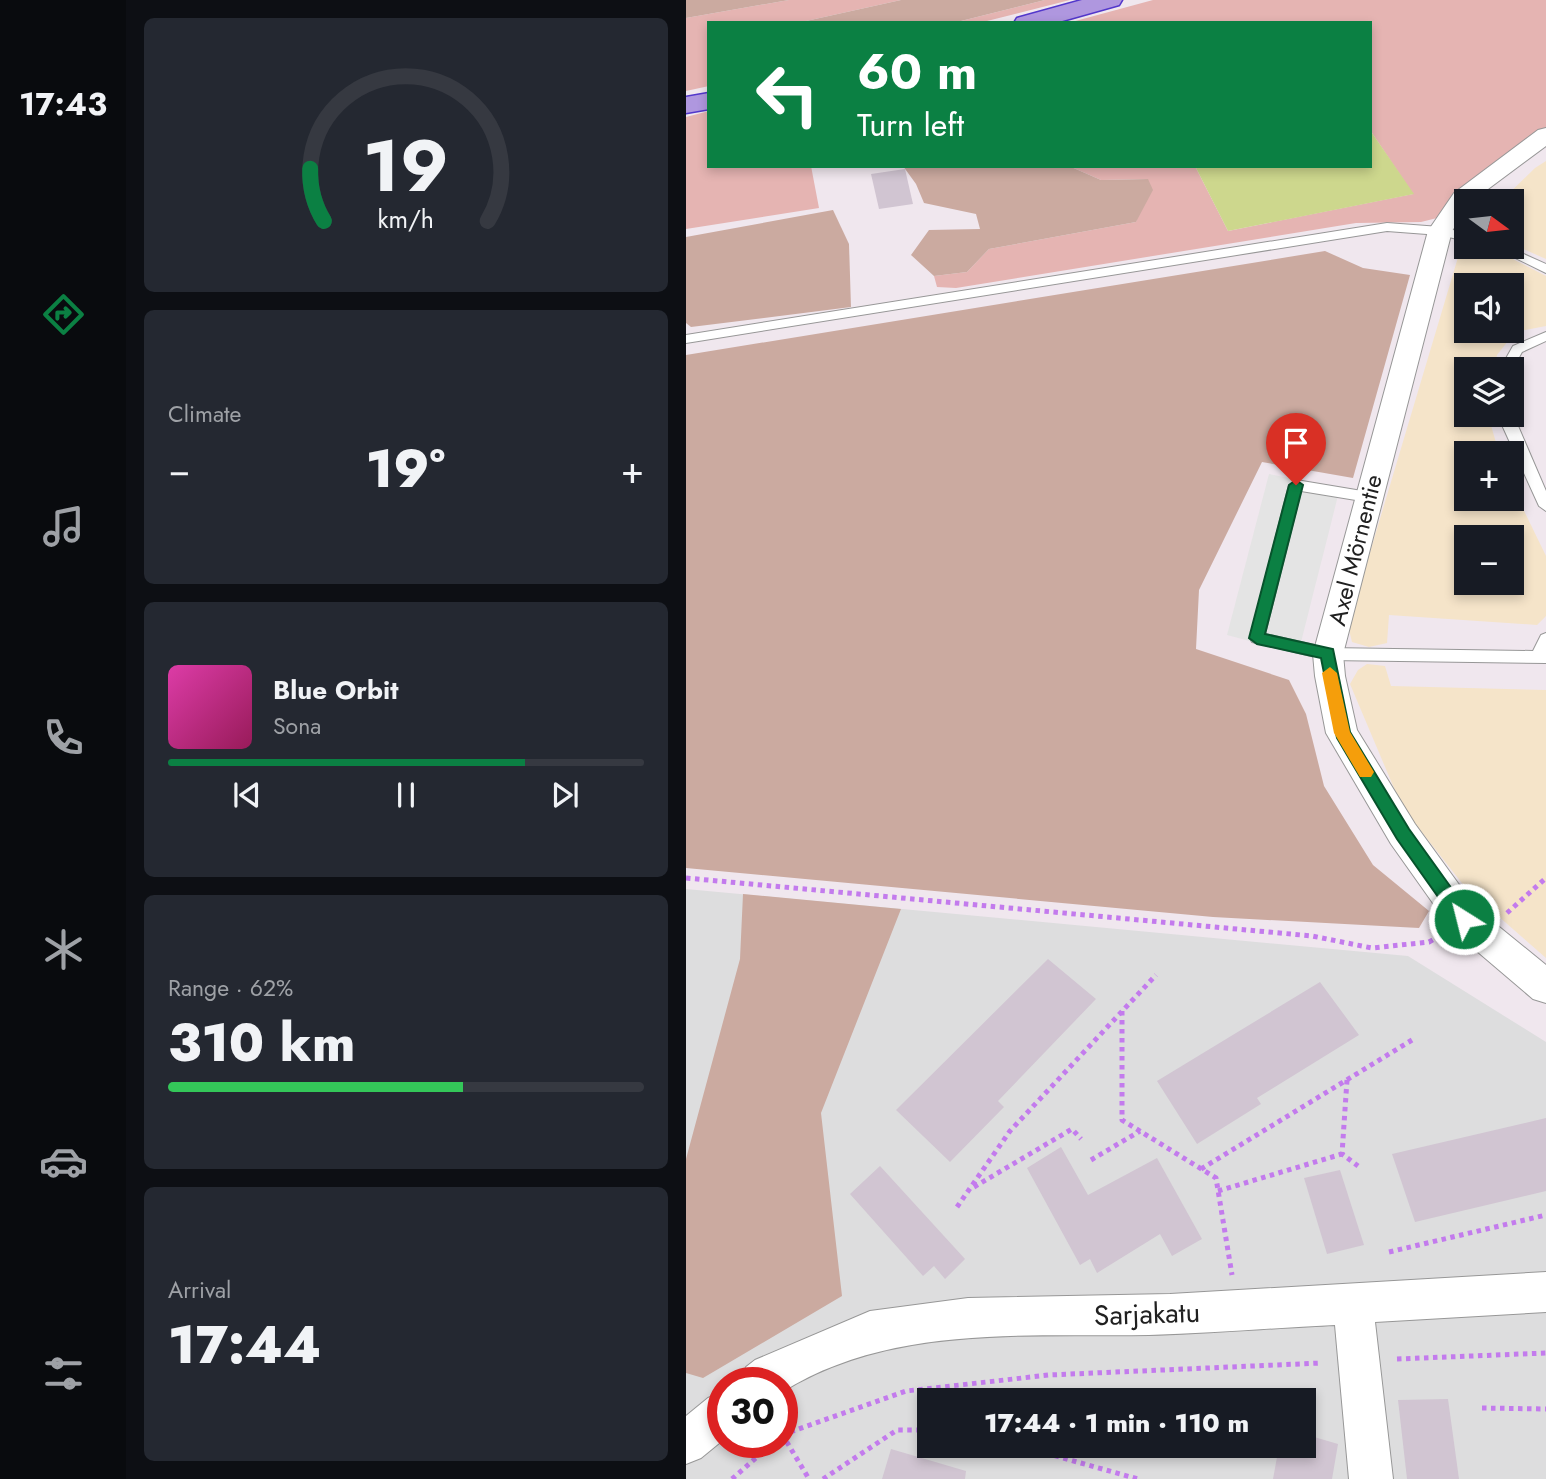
<!DOCTYPE html>
<html lang="en">
<head>
<meta charset="utf-8">
<style>
  :root { --surface:#171b24; --page:#242831; --text:#f1f3f6; --muted:#9ea1a6; --line:#363941; --accent:#0b8043 }
  body { margin:0; font-family:Jost,sans-serif; background:var(--page); color:var(--text); height:100vh; display:flex; flex-direction:column; font-size:26px; white-space:nowrap }
  * { box-sizing:border-box; margin:0 }
  p { font-size:23px; color:var(--muted) }
  .icon { flex:none; width:38px; height:38px; fill:none; stroke:currentColor; stroke-width:2; stroke-linecap:round; stroke-linejoin:round }
  .map { position:relative; flex:1; overflow:hidden }
  .drawer { display:flex; flex-direction:column; gap:18px; padding:18px; background:#0d0f14; width:560px }
  .drawer>* { flex:none }
  .hud { position:absolute; left:21px; top:21px; width:665px; height:147px; border-radius:0px; box-shadow:0 4px 10px #0003; background:#0b8043; color:#fff; overflow:hidden }
  .needle { width:46px; rotate:105deg }
  .tools { position:absolute; left:768px; top:189px; display:grid; gap:14px }
  .tools a { display:grid; place-items:center; width:70px; height:70px; border-radius:0px; background:var(--surface); box-shadow:0 4px 10px #0003; font-size:35px }
  .speed { position:absolute; left:21px; top:1367px; display:flex; gap:14px; font-size:35px; font-weight:700; text-align:center }
  .speed>* { display:grid; place-content:center; width:91px; height:91px; border-radius:50%; background:var(--surface); box-shadow:0 4px 10px #0003; line-height:1 }
  .speed .limit { border:10px solid #d22; background:#fff; color:#111 }
  .pin { position:absolute; display:grid; place-items:center; width:60px; height:60px; color:#fff; margin:-72px -30px; border-radius:50% 50% 50% 0; rotate:-45deg; box-shadow:0 0 7px #0007 }
  .pin .icon { rotate:45deg }
  .me { position:absolute; width:77px; margin:-38px; rotate:324deg; stroke-linejoin:round; filter:drop-shadow(0 0 5px #0008) }
  .turn { display:flex; align-items:center; gap:24px; height:147px; padding:0 35px; font-size:32px }
  .turn .icon { width:91px; height:91px; stroke-width:2.5 }
  .turn b { display:block; font-size:49px; line-height:60px }
  .big { font-size:52px; font-weight:800; line-height:1.1 }
  .drawer .widget { flex:1; display:flex; flex-direction:column; justify-content:center; gap:10px; min-width:0; padding:0 24px; border-radius:10px; background:var(--page) }
  .drawer .dial { align-items:center; gap:0 }
  .dial svg { height:182px; overflow:visible; fill:none; stroke:var(--line); stroke-width:7; stroke-linecap:round; text-anchor:middle }
  .dial text { fill:var(--text); stroke:none }
  .song { display:flex; align-items:center; gap:21px }
  .cover { width:84px; height:84px; border-radius:10px; background:linear-gradient(135deg,hsl(320 70% 55%),hsl(330 70% 35%)) }
  .played { height:7px; border-radius:4px; background:linear-gradient(90deg,var(--accent) 75%,var(--line) 75%) }
  .keys { display:flex; justify-content:space-around; direction:ltr }
  .heat { display:flex; justify-content:space-between; align-items:center; font-size:38px; direction:ltr }
  .charge { height:10px; border-radius:5px; background:linear-gradient(90deg,#34c759 62%,var(--line) 0) }
  .trip { position:absolute; left:231px; top:1388px; width:399px; height:70px; border-radius:0px; background:var(--surface); box-shadow:0 4px 10px #0003; font-weight:800; line-height:70px; text-align:center }
  main { display:flex; flex:1; min-height:0 }
  .menu { display:flex; flex-direction:column; width:126px; justify-content:space-around; align-items:center; background:#090b0e; color:var(--muted) }
  .menu .icon { width:49px; height:49px }
  .menu .selected { color:var(--accent) }
  .menu b { font-size:32px; color:var(--text) }
  .map>svg:first-child { display:block }
</style>
</head>
<body>
<main>
<nav class="menu">
<b>17:43</b>
<svg class="icon selected" aria-label="directions" viewBox="0 0 24 24"><path d="M12 3l9 9-9 9-9-9zM9 14v-3h6M13 9l2 2-2 2"/></svg>
<svg class="icon" aria-label="music" viewBox="0 0 24 24"><path d="M9 18V5l10-2v13"/><circle cx="6" cy="18" r="3"/><circle cx="16" cy="16" r="3"/></svg>
<svg class="icon" aria-label="phone" viewBox="0 0 24 24"><path d="M5 4h4l2 5-3 2q2 4 5 5l2-3 5 2v4C11 20 4 13 5 4z"/></svg>
<svg class="icon" aria-label="climate" viewBox="0 0 24 24"><path d="M12 3v18M4 7l16 10M4 17L20 7"/></svg>
<svg class="icon" aria-label="car" viewBox="0 0 24 24"><path d="M5 17H2v-5l4-1 3-4h7l3 4 3 1v5h-3M9 17h6M6 11h13"/><circle cx="7" cy="17" r="2"/><circle cx="17" cy="17" r="2"/></svg>
<svg class="icon" aria-label="filters" viewBox="0 0 24 24"><path d="M4 7h16M4 17h16"/><circle cx="9" cy="7" r="2"/><circle cx="15" cy="17" r="2"/></svg>
</nav>
<section class="drawer">
<div class="widget dial"><svg viewBox="0 0 100 80">
<path d="M14 69A42 42 0 1 1 86 69"/>
<path d="M14 69A42 42 0 0 1 8 46" stroke="#0b8043"/>
<text x="50" y="56" font-size="32" font-weight="700">19</text>
<text x="50" y="72" font-size="11">km/h</text>
</svg></div>
<div class="widget"><p>Climate</p>
<div class="heat"><a>−</a><b class="big">19°</b><a>+</a></div>
</div>
<div class="widget">
<div class="song"><i class="cover"></i><div><b>Blue Orbit</b><p>Sona</p></div></div>
<div class="played"></div>
<div class="keys"><svg class="icon" aria-label="previous" viewBox="0 0 24 24"><path d="M18 5L8 12l10 7zM5 5v14"/></svg><svg class="icon" aria-label="pause" viewBox="0 0 24 24"><path d="M8 5v14M16 5v14"/></svg><svg class="icon" aria-label="next" viewBox="0 0 24 24"><path d="M6 5l10 7-10 7zM19 5v14"/></svg></div>
</div>
<div class="widget"><p>Range · 62%</p><b class="big">310 km</b><div class="charge"></div></div>
<div class="widget"><p>Arrival</p><b class="big">17:44</b></div>
</section>
<div class="map">
<svg width="860" height="1479" viewBox="0 0 860 1479">
  <rect width="100%" height="100%" fill="#f0e7ee"/>
  <path fill="#ddddde" fill-rule="evenodd" d="M 0,889 L 722,956 L 860,1042 L 860,1479 L 0,1479 ZM 37,1382 L 96,1382 L 96,1442 L 37,1442 ZM 243,1400 L 618,1400 L 618,1446 L 243,1446 Z"/>
  <g fill="#e5b4b2">
    <polygon points="103,0 215,0 111,23 23,23 23,86 0,91 0,18"/>
    <polygon points="359,0 384,0 293,23 267,23"/>
    <polygon points="467,0 860,0 860,128 849,133 794,173 755,217 735,222 670,223 270,288 251,287 248,276 281,272 303,249 450,222 462,179 415,180 383,166 509,166 542,231 727,194 684,130 684,23 382,23"/>
    <polygon points="23,111 23,166 125,166 133,208 0,229 0,117"/>
  </g>
  <g fill="#cbaaa0">
    <polygon points="0,0 103,0 0,18"/>
    <polygon points="215,0 359,0 267,23 111,23"/>
    <polygon points="217,166 383,166 415,180 462,179 467,190 450,222 303,249 281,272 248,276 225,255 243,230 294,229 290,214 238,203 230,184"/>
    <polygon points="147,210 163,244 165,307 5,327 0,323 0,237"/>
    <polygon points="639,251 677,268 724,275 667,478 576,462 513,590 510,649 603,680 620,714 638,786 687,865 743,911 733,928 527,917 0,868 0,355"/>
    <polygon points="57,894 215,909 135,1113 156,1296 17,1378 0,1373 0,1159 54,959"/>
  </g>
  <g fill="#f5e4c9" fill-rule="evenodd">
    <polygon points="860,161 860,259 826,244 826,201 815,201 849,168"/>
    <path d="M 789,248 L 813,252 L 860,276 L 860,326 L 829,332 L 811,355 L 808,369 L 780,369 L 780,415 L 802,415 L 813,453 L 780,453 L 780,499 L 826,499 L 826,486 L 860,556 L 860,616 L 851,625 L 703,615 L 701,643 L 683,647 L 666,642 L 662,626 L 773,254 ZM 780,285 L 826,285 L 826,331 L 780,331 ZM 780,537 L 826,537 L 826,583 L 780,583 Z"/>
    <polygon points="681,664 699,666 705,686 860,690 860,958 779,887 716,807 664,684 672,670"/>
  </g>
  <polygon fill="#cdd78d" points="684,130 728,194 542,231 509,166 684,166"/>
  <polygon fill="#e4e4e4" points="583,474 654,488 612,654 541,635"/>
  <g fill="#d1c5d2">
    <polygon points="219,169 227,204 193,209 185,174"/>
    <polygon points="362,959 410,999 312,1101 318,1107 264,1162 210,1110"/>
    <polygon points="634,982 673,1035 571,1098 575,1104 511,1144 471,1081"/>
    <polygon points="860,1118 860,1191 729,1222 706,1154"/>
    <polygon points="375,1147 402,1195 471,1158 516,1239 486,1256 474,1234 411,1273 404,1259 394,1265 341,1168"/>
    <polygon points="194,1166 279,1259 259,1279 248,1266 237,1276 164,1194"/>
    <polygon points="654,1170 678,1245 641,1254 618,1178"/>
    <polygon points="762,1399 773,1479 721,1479 712,1400"/>
    <polygon points="618,1434 652,1444 646,1479 587,1479 593,1446 618,1446"/>
    <polygon points="205,1449 280,1471 279,1479 196,1479"/>
  </g>
  <g fill="none" stroke-linecap="round" stroke-linejoin="round">
    <defs>
      <g id="lane">
        <polygon points="701,223 754,227 780,233 780,241 754,235 701,231 0,343 0,335"/>
        <polygon points="807,247 822,247 860,264 860,273"/>
        <polygon points="860,332 860,341 836,352 826,370 814,369 827,346"/>
        <polygon points="826,412 860,491 860,511 853,506 816,425 816,415 826,415"/>
        <polygon points="610,480 682,492 689,497 682,502 615,491 579,634 642,648 847,651 855,635 860,633 860,663 642,660 566,642 564,638 603,485"/>
      </g>
      <g id="street">
        <polygon points="860,128 860,146 786,201 780,201 780,209 766,231 657,654 659,676 671,730 729,824 790,908 860,965 860,1003 847,999 766,930 705,844 640,733 629,676 627,654 742,231 768,193 852,130"/>
        <path d="M 860,1272 L 860,1312 L 689,1322 L 707,1479 L 663,1479 L 649,1325 C 587,1328 525,1333 463,1335 C 342,1337 204,1324 96,1392 L 96,1382 L 54,1382 L 60,1367 L 69,1360 L 184,1311 L 282,1298 L 484,1294 Z"/>
        <polygon points="37,1392 37,1440 15,1458 0,1464 0,1416 22,1398"/>
      </g>
      <g id="highway">
        <polygon points="396,0 436,0 433,5 369,23 328,23 331,18"/>
        <polygon points="23,93 23,109 0,113 0,97"/>
      </g>
    </defs>
    <use href="#lane" stroke="#979797" stroke-width="2"/>
    <use href="#street" stroke="#979797" stroke-width="2"/>
    <use href="#highway" stroke="#5237cb" stroke-width="3"/>
    <g stroke="#c37bed" stroke-width="5" stroke-dasharray="4.5 4.5" stroke-linecap="butt">
      <polyline points="0,878 626,936 686,948 743,942 750,938"/>
      <polyline points="821,913 860,878"/>
      <polyline points="436,1011 436,1120 530,1178 546,1275"/>
      <polyline points="661,1080 656,1154 672,1166"/>
      <polyline points="405,1160 454,1131"/>
      <polyline points="515,1169 726,1040"/>
      <polyline points="288,1187 386,1129 395,1139"/>
      <polyline points="532,1191 656,1154"/>
      <polyline points="271,1207 324,1131 470,975"/>
      <polyline points="703,1252 860,1215"/>
      <polyline points="711,1359 860,1353"/>
      <polyline points="796,1408 860,1409"/>
      <polyline points="96,1434 123,1479"/>
      <polyline points="96,1435 220,1391 363,1375 635,1363"/>
      <polyline points="334,1446 452,1479"/>
      <polyline points="46,1479 88,1442"/>
      <polyline points="137,1479 211,1430 243,1430"/>
    </g>
    <use href="#lane" fill="#fff" fill-rule="evenodd"/>
    <use href="#street" fill="#fff" fill-rule="evenodd"/>
    <use href="#highway" fill="#af97df" fill-rule="evenodd"/>
  </g>
  <polygon fill="#0b8043" stroke="#07532c" stroke-width="2" points="610,480 617,485 579,634 647,649 664,732 723,829 784,914 787,919 784,925 772,925 711,839 651,738 635,658 571,644 563,638 603,485"/>
  <polygon fill="#f59e0b" points="644,667 651,673 664,732 688,772 685,777 674,777 648,733 636,673"/>
  <g text-anchor="middle" dominant-baseline="central" stroke-width="5" stroke-linejoin="round" paint-order="stroke">
    <g font-size="24" fill="#202020" stroke="#fff">
      <text transform="translate(669 550) rotate(-76)">Axel Mörnentie</text>
    </g>
    <g font-size="28" fill="#202020" stroke="#fff">
      <text transform="translate(461 1314) rotate(-2)">Sarjakatu</text>
    </g>
  </g>
</svg>
<div class="tools">
<a><svg class="needle" viewBox="-14 -14 28 28"><path d="M0-13l5 13h-10z" fill="#e53935"/><path d="M0 13l5-13h-10z" fill="#9ea1a6"/></svg></a>
<a><svg class="icon" aria-label="sound" viewBox="0 0 24 24"><path d="M4 9h4l5-4v14l-5-4H4zM17 9q2 3 0 6"/></svg></a>
<a><svg class="icon" aria-label="layers" viewBox="0 0 24 24"><path d="M12 4l9 5-9 5-9-5zM3 14l9 5 9-5"/></svg></a>
<a>+</a>
<a>−</a>
</div>
<div class="speed"><div class="limit">30</div></div>
<div class="pin" style="left:610px;top:485px;background:#d93025"><svg class="icon" aria-label="arrive" viewBox="0 0 24 24"><path d="M6 21V4h12l-3 4 3 4H6"/></svg></div>
<svg class="me" style="left:778px;top:919px" viewBox="-20 -20 40 40"><circle r="17" fill="#0b8043" stroke="#fff" stroke-width="3"/><path d="M0-11L8 9 0 5-8 9z" fill="#fff"/></svg>
<div class="trip">17:44 · 1 min · 110 m</div>
<div class="hud">
<div class="turn"><svg class="icon" aria-label="left" viewBox="0 0 24 24"><path d="M17 20v-9H6M10 6l-5 5 5 5"/></svg><div><b>60 m</b>Turn left</div></div>
</div>
</div>
</main>
</body>
</html>
